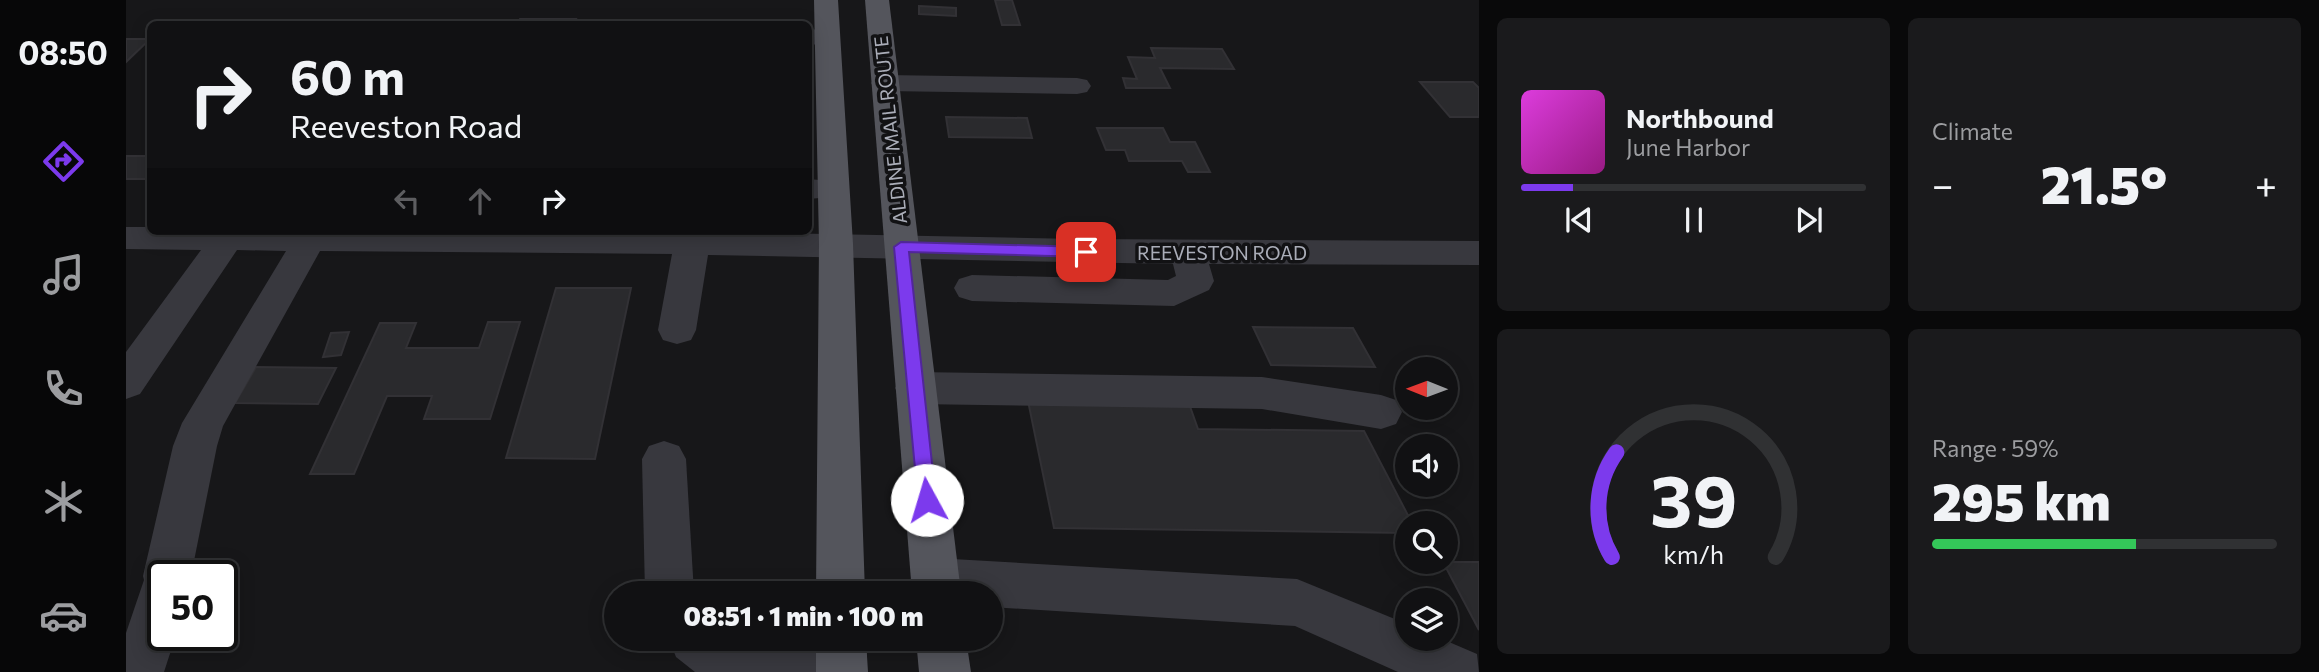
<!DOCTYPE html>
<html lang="en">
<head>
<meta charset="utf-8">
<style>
  :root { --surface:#111113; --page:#1a1a1c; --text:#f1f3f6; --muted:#9c9da0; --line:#303133; --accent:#7c3aed }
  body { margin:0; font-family:Commissioner,sans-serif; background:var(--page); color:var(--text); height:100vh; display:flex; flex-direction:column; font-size:26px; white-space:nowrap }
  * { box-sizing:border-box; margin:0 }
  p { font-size:23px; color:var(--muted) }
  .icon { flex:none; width:38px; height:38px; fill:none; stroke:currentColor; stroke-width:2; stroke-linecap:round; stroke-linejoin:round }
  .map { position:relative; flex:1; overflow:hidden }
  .sheet { display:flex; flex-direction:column; gap:18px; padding:18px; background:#09090a; width:840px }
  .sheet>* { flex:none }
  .hud { position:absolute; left:21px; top:21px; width:665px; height:214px; border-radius:10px; box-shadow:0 4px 18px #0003,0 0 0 2px var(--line); background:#111113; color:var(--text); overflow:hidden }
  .needle { width:46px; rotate:271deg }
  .buttons { position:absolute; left:1269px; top:357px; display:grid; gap:14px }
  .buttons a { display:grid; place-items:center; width:63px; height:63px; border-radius:50%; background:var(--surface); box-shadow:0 4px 18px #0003,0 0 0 2px var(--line); font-size:35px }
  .speed { position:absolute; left:21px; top:560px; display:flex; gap:14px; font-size:35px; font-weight:700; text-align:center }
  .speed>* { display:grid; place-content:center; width:91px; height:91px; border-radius:50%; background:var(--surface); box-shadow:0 4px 18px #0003,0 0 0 2px var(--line); line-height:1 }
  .speed .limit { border:4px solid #111; border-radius:10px; background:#fff; color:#111 }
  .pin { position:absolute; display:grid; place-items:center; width:60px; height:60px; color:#fff; margin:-30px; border-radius:14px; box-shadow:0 4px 10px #0006 }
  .me { position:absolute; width:77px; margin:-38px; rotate:354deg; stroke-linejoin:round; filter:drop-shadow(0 0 5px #0008) }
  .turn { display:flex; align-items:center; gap:24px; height:147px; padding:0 28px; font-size:32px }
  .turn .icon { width:91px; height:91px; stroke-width:2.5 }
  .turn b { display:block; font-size:49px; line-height:60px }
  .lanes { display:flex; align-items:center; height:66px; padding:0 28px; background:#0003; justify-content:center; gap:35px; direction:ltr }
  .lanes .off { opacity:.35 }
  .big { font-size:52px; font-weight:800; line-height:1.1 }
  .sheet .widget { flex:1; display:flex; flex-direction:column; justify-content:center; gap:10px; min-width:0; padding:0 24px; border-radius:10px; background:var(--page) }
  .sheet .dial { align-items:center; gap:0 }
  .dial svg { height:182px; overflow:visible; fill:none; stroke:var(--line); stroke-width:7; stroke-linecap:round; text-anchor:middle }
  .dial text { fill:var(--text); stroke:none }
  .song { display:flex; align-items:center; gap:21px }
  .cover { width:84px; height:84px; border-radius:10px; background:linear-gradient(135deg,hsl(300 70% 55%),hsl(310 70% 35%)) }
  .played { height:7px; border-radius:4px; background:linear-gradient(90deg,var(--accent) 15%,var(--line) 15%) }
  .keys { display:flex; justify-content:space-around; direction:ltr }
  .heat { display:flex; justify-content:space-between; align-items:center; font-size:38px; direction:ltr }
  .charge { height:10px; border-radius:5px; background:linear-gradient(90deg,#34c759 59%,var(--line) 0) }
  .sheet .tiles { flex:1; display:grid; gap:18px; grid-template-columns:repeat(2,1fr) }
  .trip { position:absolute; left:478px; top:581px; width:399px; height:70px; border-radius:35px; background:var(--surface); box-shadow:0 4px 18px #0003,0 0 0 2px var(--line); font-weight:800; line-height:70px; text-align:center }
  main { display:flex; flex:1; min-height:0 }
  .tabs { display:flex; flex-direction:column; width:126px; justify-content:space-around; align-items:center; background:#070708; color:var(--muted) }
  .tabs .icon { width:49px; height:49px }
  .tabs .active { color:var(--accent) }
  .tabs b { font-size:32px; color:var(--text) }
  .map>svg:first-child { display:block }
</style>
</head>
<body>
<main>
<nav class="tabs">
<b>08:50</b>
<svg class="icon active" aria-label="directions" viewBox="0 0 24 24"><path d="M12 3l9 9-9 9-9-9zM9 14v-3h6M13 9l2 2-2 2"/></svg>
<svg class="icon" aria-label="music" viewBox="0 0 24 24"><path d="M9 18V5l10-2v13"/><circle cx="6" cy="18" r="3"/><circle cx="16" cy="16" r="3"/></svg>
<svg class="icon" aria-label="phone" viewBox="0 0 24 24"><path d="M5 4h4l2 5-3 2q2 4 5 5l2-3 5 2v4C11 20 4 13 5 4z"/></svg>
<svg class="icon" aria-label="climate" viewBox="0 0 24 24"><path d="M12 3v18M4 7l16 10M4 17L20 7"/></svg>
<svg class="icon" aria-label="car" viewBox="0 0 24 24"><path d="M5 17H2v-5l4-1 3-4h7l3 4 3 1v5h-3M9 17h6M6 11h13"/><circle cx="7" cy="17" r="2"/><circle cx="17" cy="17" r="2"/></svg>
</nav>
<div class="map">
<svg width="1353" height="672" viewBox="0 0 1353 672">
  <rect width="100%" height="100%" fill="#171719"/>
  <g fill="#2a2a2d" stroke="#323135" stroke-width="2">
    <polygon points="869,0 886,0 894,25 876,25"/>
    <polygon points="793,6 830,8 830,16 793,14"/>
    <polygon points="394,19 450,19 448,24 391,24"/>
    <polygon points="0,39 24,39 0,62"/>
    <polygon points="1025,48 1096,49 1108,69 1034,68 1044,88 1000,88 997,78 1011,79 1002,57 1029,58"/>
    <polygon points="1294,82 1347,82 1353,88 1353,117 1324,117"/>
    <polygon points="820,117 901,118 906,138 823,137"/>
    <polygon points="971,128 1037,128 1044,142 1069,142 1084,172 1062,172 1056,161 1003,161 999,150 980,150"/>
    <rect x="0" y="156" width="24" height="23"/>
    <polygon points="430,288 505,288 469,459 380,458"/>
    <polygon points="362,322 394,322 364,419 298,419 306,396 261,396 228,474 184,474 254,323 290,323 280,348 353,348"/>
    <polygon points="1127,327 1227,328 1249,367 1145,365"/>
    <polygon points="223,332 215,355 197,357 205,333"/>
    <polygon points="130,367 210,368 192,404 109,403"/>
    <polygon points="901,396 1061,398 1072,429 1238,431 1286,523 1281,523 1281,533 928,528"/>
    <polygon points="1317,562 1353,562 1353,630"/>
  </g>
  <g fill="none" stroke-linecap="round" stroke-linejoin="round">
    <g fill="#38383e" fill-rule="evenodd">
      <polygon points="682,29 710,31 714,37 710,43 682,45"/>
      <polygon points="759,75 951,78 961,80 965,86 961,92 951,94 759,91 749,89 745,83 749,77"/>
      <polygon points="682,179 718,182 723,189 718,196 682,199"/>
      <polygon points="0,227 24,227 24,231 545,231 951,239 1353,241 1353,265 1083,264 1088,281 1083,290 1048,306 846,301 833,297 828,288 833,279 846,275 1042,280 1050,276 1047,264 582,255 570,330 565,340 551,344 537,340 532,330 546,254 194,251 97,426 91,446 65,576 37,576 37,635 50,635 38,672 0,672 0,633 18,580 17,576 47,446 56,423 160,251 111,250 14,394 0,399 0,352 75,250 0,249"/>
      <polygon points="789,372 1136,377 1255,395 1270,400 1276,412 1270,424 1255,429 1136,409 789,404 775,399 769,388 775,377"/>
      <polygon points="538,441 553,446 560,459 568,593 519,593 516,459 523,446"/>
      <polygon points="809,558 1171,579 1281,624 1281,639 1316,639 1351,654 1353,672 1272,672 1169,626 864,607 864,593 790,593 785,581 792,565"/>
      <polygon points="543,639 610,639 614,642 716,646 734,654 742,672 569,672 550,657"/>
    </g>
    <g fill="#54555c" fill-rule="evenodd">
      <polygon points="688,0 712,0 727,244 739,593 690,593 693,244"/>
      <polygon points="739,0 763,0 835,593 786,593"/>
      <polygon points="690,639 740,639 742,672 690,672"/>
      <polygon points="790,639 840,639 845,672 793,672"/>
    </g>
  </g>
  <polygon fill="#7c3aed" stroke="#51269a" stroke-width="2" points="775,242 960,247 967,252 960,257 783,252 810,500 808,505 801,508 794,505 792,500 768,247"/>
  <g text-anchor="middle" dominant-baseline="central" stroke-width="7" stroke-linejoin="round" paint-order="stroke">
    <g font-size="19" fill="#aaadb8" stroke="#121214">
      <text transform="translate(764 130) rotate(-96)">ALDINE MAIL ROUTE</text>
      <text x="1096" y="252">REEVESTON ROAD</text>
    </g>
  </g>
</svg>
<div class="buttons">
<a><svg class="needle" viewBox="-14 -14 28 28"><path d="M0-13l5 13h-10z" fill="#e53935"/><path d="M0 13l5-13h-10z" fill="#9c9da0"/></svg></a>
<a><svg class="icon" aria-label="sound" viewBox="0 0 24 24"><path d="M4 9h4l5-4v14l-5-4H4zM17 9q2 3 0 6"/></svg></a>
<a><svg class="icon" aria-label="search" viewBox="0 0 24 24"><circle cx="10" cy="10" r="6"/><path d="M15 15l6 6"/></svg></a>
<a><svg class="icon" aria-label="layers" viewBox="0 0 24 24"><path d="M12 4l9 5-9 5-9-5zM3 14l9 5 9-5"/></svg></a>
</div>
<div class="speed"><div class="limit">50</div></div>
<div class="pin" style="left:960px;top:252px;background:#d93025"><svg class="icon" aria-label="arrive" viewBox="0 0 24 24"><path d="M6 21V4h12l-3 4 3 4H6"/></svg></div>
<svg class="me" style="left:801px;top:500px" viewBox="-20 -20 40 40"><circle r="19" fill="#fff"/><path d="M0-13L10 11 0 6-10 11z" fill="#7c3aed"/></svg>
<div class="trip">08:51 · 1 min · 100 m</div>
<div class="hud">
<div class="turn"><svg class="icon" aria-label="right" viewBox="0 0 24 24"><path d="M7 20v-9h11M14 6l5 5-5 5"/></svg><div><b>60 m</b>Reeveston Road</div></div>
<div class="lanes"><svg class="icon off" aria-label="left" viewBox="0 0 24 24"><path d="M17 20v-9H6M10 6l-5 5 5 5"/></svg><svg class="icon off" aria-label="ahead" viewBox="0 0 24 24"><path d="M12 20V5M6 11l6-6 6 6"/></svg><svg class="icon" aria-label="right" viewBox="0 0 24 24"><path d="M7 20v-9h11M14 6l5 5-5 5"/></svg></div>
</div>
</div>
<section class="sheet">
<div class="tiles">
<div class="widget">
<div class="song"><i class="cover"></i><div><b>Northbound</b><p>June Harbor</p></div></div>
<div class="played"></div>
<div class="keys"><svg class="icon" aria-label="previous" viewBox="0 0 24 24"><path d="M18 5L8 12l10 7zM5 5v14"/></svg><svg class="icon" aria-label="pause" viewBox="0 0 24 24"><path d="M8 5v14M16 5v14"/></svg><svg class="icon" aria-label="next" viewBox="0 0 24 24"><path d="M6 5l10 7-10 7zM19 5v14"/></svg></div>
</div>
<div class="widget"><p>Climate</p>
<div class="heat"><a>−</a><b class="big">21.5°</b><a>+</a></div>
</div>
<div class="widget dial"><svg viewBox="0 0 100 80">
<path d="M14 69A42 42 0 1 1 86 69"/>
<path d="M14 69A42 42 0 0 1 16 23" stroke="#7c3aed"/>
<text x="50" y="56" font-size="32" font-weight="700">39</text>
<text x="50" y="72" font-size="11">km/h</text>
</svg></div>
<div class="widget"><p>Range · 59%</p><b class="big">295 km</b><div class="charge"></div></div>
</div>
</section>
</main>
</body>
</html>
